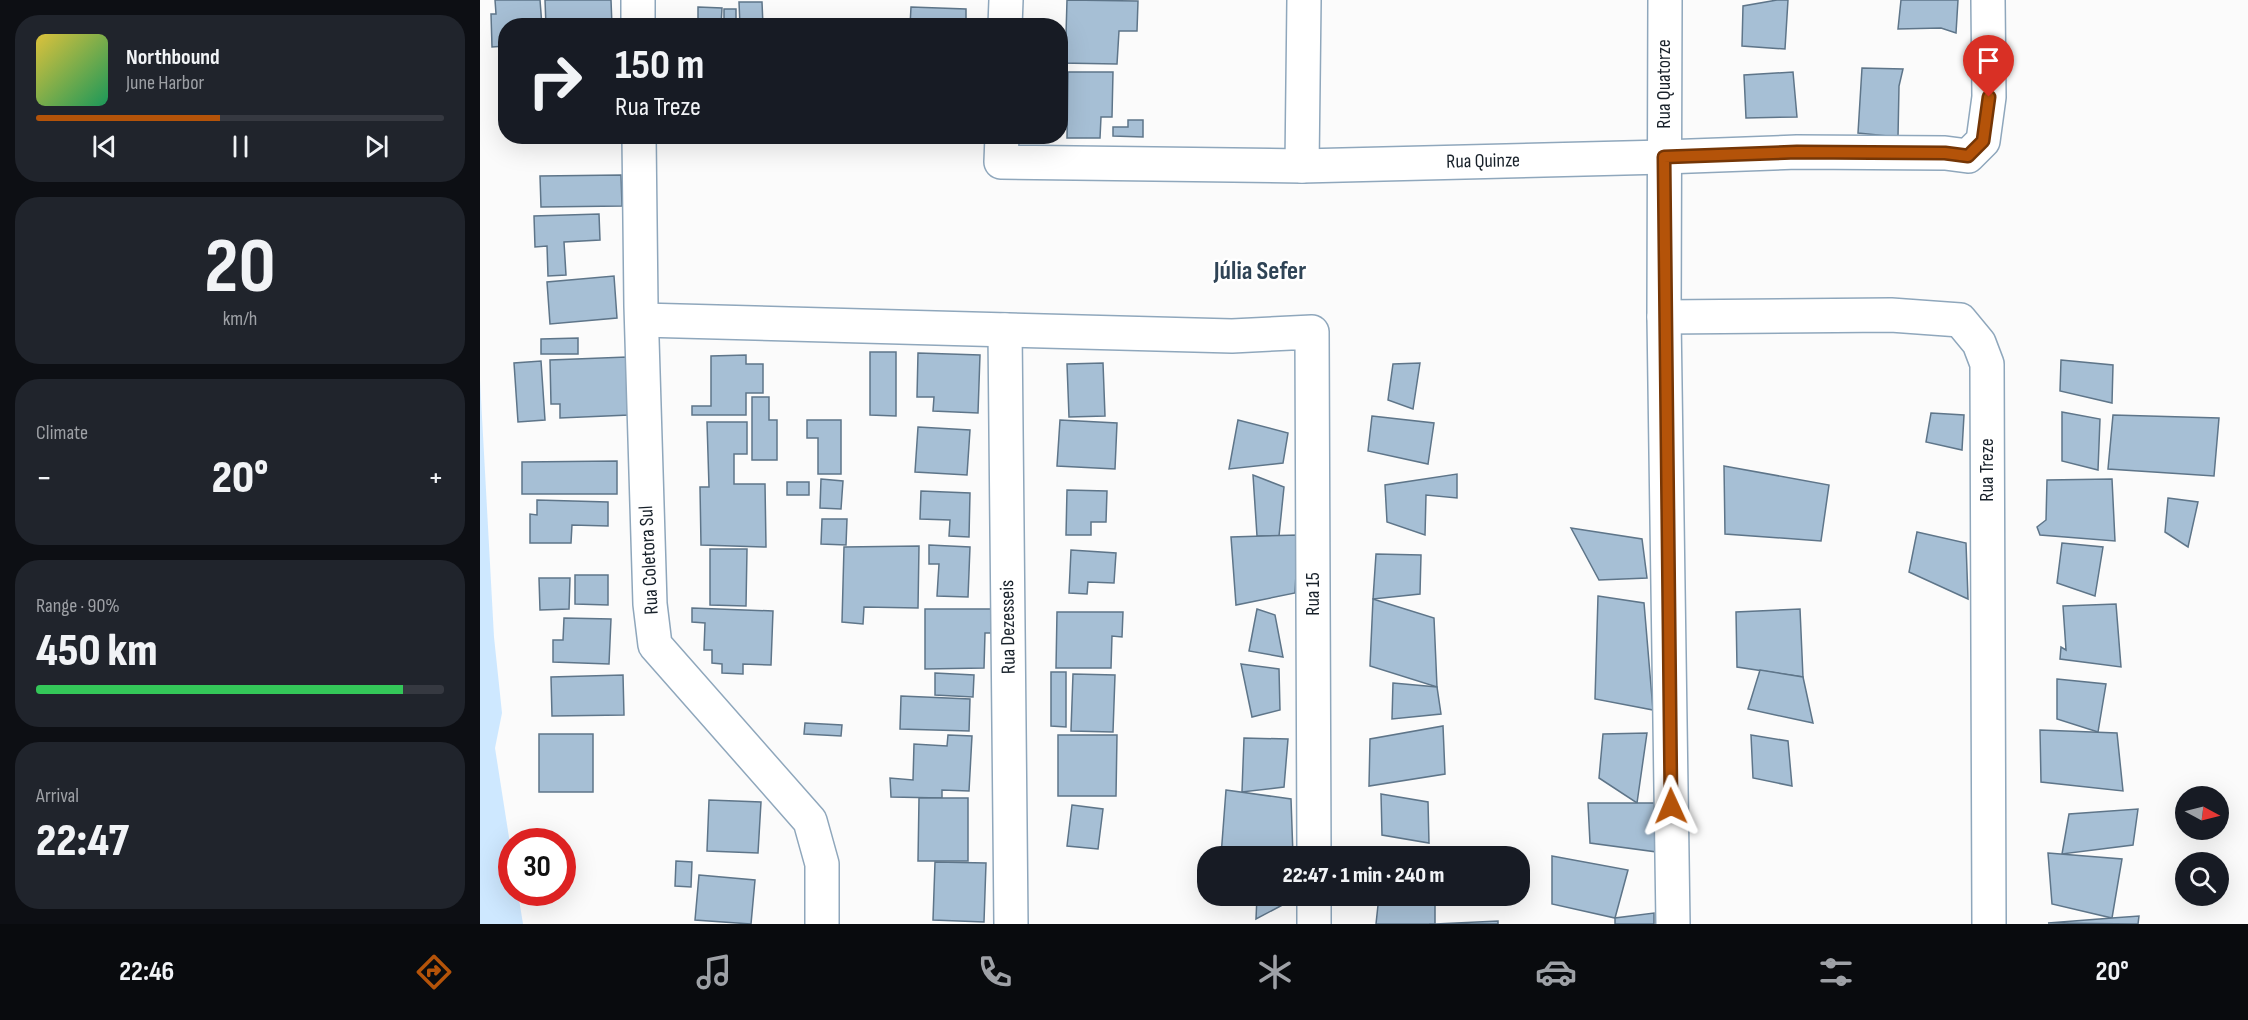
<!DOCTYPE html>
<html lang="en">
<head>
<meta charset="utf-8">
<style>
  :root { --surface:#171b24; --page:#20242c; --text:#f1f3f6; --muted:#9ea1a6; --line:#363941; --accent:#b45309 }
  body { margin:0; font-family:"Sofia Sans Condensed",sans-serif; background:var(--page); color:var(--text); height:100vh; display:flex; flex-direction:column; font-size:22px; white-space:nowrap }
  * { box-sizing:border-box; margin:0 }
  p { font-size:20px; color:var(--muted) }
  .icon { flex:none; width:33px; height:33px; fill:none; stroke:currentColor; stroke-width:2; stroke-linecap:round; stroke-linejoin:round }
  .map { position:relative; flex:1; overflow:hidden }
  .panel { display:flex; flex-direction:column; gap:15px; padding:15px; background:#0d0f14; width:480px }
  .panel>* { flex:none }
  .banner { position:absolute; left:18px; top:18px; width:570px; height:126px; border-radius:24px; box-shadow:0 6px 24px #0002; background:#171b24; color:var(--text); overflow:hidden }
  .needle { width:39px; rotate:97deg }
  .buttons { position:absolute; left:1695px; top:786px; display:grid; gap:12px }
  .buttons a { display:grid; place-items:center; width:54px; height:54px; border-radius:50%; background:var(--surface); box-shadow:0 6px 24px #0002; font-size:30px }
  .speed { position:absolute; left:18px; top:828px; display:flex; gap:12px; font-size:30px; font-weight:700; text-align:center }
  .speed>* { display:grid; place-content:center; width:78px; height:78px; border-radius:50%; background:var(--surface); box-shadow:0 6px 24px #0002; line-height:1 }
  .speed .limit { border:9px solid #d22; background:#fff; color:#111 }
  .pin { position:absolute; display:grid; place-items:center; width:51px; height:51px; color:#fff; margin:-62px -26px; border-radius:50% 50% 50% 0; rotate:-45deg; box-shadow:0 0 6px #0007 }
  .pin .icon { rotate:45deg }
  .me { position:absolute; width:66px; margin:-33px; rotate:359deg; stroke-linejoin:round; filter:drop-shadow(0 0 4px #0008) }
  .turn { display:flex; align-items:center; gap:21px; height:126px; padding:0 18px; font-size:27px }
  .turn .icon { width:78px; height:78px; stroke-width:2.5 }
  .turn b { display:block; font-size:42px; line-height:51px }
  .big { font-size:45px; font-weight:800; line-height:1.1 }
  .panel .card { flex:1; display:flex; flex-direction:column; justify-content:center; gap:9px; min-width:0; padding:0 21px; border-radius:24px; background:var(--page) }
  .panel .dial { align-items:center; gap:0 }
  .dial b { font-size:78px; line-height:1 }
  .song { display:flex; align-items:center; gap:18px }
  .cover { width:72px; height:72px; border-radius:9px; background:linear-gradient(135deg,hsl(50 70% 55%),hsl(150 70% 35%)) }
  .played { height:6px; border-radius:3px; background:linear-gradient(90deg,var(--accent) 45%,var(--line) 45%) }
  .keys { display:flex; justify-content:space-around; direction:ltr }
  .heat { display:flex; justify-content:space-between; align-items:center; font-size:33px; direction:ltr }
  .charge { height:9px; border-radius:4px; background:linear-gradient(90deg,#34c759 90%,var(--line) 0) }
  .trip { position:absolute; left:717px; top:846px; width:333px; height:60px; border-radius:24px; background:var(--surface); box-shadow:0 6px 24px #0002; font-weight:800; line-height:60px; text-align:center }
  .tabs { display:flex; height:96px; justify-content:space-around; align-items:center; background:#090b0e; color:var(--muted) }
  .tabs .icon { width:42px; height:42px }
  .tabs .selected { color:var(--accent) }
  .tabs b { font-size:27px; color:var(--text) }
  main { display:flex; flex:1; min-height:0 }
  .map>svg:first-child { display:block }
</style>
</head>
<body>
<main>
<section class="panel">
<div class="card">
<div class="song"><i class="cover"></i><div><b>Northbound</b><p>June Harbor</p></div></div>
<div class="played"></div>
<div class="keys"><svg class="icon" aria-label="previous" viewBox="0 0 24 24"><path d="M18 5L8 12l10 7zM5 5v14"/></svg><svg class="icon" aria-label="pause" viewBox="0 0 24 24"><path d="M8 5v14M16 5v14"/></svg><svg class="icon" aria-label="next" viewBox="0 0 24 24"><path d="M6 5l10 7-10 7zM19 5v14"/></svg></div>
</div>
<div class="card dial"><b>20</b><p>km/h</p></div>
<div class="card"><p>Climate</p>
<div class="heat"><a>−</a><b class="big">20°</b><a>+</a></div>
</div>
<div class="card"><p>Range · 90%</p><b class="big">450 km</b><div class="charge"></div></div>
<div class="card"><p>Arrival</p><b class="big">22:47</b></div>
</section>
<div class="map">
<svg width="1768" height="924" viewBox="0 0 1768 924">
  <rect width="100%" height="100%" fill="#fbfbfb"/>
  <polygon fill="#cee8ff" points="0,380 14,637 22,713 15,748 31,850 32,892 38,893 43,924 0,924"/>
  <g fill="#a6bfd5" stroke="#5e7589" stroke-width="1.5">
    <polygon points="15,0 60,0 62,26 26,26 26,46 12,47 11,14 16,14"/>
    <polygon points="65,0 131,0 132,26 66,26"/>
    <polygon points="587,0 658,1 657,31 639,31 637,64 580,63 580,35 586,35"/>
    <polygon points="1297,0 1308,0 1305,49 1262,46 1263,6"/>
    <polygon points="1421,0 1478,0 1476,33 1461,28 1418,29"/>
    <polygon points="259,2 282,2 283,26 260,26"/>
    <polygon points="218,7 242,8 241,26 218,26"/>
    <polygon points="431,7 486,9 486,26 430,26"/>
    <rect x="244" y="9" width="12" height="17"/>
    <polygon points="1382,68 1423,69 1419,86 1418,137 1378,133"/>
    <polygon points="588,72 633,72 632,117 621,117 620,138 587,138"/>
    <polygon points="1313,72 1317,117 1266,118 1264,75"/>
    <polygon points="648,120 663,120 663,137 633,136 633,127 648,127"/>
    <polygon points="141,175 142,206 61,207 60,176"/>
    <polygon points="119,214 120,240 84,242 86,275 68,276 67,246 55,247 54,216"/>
    <polygon points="134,276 137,318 70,324 67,282"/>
    <polygon points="98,338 98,354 61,354 61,339"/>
    <polygon points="390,352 416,352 416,416 390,415"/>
    <polygon points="438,353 500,355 498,413 453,411 454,397 437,397"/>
    <polygon points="266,355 266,364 283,364 283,393 266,393 266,415 212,415 212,406 231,406 231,356"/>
    <polygon points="147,357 149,415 80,418 80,404 71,404 70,360"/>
    <polygon points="1581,360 1633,365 1632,403 1580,391"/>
    <polygon points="61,361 65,420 38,422 34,363"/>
    <polygon points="623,363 625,416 589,417 587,364"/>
    <polygon points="940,363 933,409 908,400 913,364"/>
    <polygon points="272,397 289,397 289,420 297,420 297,460 272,460"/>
    <polygon points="1582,412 1620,419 1618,470 1582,461"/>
    <polygon points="1451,413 1484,415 1482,450 1446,442"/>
    <polygon points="1633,415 1739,418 1734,476 1628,469"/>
    <polygon points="892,416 954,423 948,464 888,451"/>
    <polygon points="327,420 361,420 361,474 338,474 338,438 327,438"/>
    <polygon points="580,420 637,423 635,469 577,466"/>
    <polygon points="758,420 808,433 803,463 749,469"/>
    <polygon points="227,422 267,422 267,454 254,454 254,484 285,484 286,547 221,545 220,487 229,487"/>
    <polygon points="438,427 490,430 487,475 435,472"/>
    <polygon points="137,461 137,494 42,494 42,462"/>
    <polygon points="1244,466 1349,485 1341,541 1245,534"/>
    <polygon points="977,474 977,498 946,495 945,535 907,522 905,485"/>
    <polygon points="773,475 804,487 799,536 777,536"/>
    <polygon points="341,479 363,481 361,509 340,508"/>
    <polygon points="1632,479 1635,541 1560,535 1557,527 1566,520 1567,480"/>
    <rect x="307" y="482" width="22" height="13"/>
    <polygon points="587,490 627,491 626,522 611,522 611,535 586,535"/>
    <polygon points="441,491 490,493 489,537 469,536 470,520 440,519"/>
    <polygon points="1688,498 1718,502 1708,547 1685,532"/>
    <polygon points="57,500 128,502 128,526 92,525 91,543 50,543 50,514 57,515"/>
    <polygon points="342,519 367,519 366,545 341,544"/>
    <polygon points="1091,528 1162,539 1167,578 1119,580"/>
    <polygon points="1437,532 1486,543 1488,599 1429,572"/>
    <polygon points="818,535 815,593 756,605 751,537"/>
    <polygon points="1582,543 1623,547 1615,596 1577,583"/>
    <polygon points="449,545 490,547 488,597 457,596 459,564 449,564"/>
    <polygon points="439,546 438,608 384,607 383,624 362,622 364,547"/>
    <polygon points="230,549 267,549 266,606 230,605"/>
    <polygon points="591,550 636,553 634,583 608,582 607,594 589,593"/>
    <polygon points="896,554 941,555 940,594 893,599"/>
    <polygon points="95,575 128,575 128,605 95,604"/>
    <polygon points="59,578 90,578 89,609 60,610"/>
    <polygon points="1118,596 1164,603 1173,710 1115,699"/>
    <polygon points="893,599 954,618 957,687 890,666"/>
    <polygon points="1636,604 1641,667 1580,659 1581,647 1586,650 1583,606"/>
    <polygon points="212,608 293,611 291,665 263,664 263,674 242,673 242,664 232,663 232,650 224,650 225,623 212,622"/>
    <polygon points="445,609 512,609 512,633 505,633 504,668 445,669"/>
    <polygon points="777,609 795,615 803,657 769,651"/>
    <polygon points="1320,609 1323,677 1257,667 1256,612"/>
    <polygon points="577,612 643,612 642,637 632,636 631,668 576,668"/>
    <polygon points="84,618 131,619 129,664 73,662 73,640 83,640"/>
    <polygon points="761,664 799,669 800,710 772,717"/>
    <polygon points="1280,670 1323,677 1333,723 1268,709"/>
    <polygon points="571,672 586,672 586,727 571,726"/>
    <polygon points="455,673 494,675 493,697 455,695"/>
    <polygon points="593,674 635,675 633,732 591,731"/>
    <polygon points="143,675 144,715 72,716 71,677"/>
    <polygon points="1577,679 1626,684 1618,732 1577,719"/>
    <polygon points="913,683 957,687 961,714 912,719"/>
    <polygon points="421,696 490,699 489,731 420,729"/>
    <polygon points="325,723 362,725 361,736 324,734"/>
    <polygon points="963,726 965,774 889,786 890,739"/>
    <polygon points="1560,730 1637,733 1643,791 1561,782"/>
    <polygon points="1167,733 1157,803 1119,778 1123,734"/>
    <rect x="59" y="734" width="54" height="58"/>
    <polygon points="468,735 492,736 489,791 462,790 462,798 411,797 410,778 433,780 434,744 467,746"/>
    <polygon points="578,735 637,735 636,796 578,796"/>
    <polygon points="1271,735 1308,741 1312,786 1273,778"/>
    <polygon points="764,738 808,739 804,787 762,792"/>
    <polygon points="746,790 811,799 813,856 741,856"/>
    <polygon points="901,794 948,802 949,843 902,835"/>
    <polygon points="439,798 488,798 488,861 438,861"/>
    <polygon points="229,800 281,802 278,853 227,851"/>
    <polygon points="1108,803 1178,803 1192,854 1110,843"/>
    <polygon points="592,805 623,809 618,849 587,846"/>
    <polygon points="1658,809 1653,845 1582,854 1589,814"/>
    <polygon points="1568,853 1642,859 1632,918 1572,904"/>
    <polygon points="1072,856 1148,870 1135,918 1072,904"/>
    <polygon points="196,861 212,862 211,887 195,886"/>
    <polygon points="455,862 506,863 504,922 453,920"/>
    <polygon points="219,875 275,880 271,924 215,920"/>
    <polygon points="777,896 807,896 808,902 776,919"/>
    <polygon points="899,896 955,896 955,924 896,924"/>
    <polygon points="1174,913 1174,924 1135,924 1135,918"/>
    <polygon points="1659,916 1658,924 1568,923 1632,918"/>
    <polygon points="1018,921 1018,924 949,924 955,924"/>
  </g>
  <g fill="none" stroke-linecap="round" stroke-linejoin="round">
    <defs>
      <g id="minor">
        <polyline points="1185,0 1184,317 1193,924"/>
        <polyline points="525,26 526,0"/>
        <polyline points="522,136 521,162 822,166 1184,157 1317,152 1465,153 1488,156 1503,141 1509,97 1508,0"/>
        <polyline points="822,166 824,0"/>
        <polyline points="1184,317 1411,315 1480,320 1499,343 1507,364 1509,924"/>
        <polyline points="162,320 752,336 832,332 834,856"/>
        <polyline points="525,330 531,924"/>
        <polyline points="834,896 834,924"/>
      </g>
      <g id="tertiary">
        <polyline points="158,0 158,26"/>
        <polyline points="159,136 161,306 170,604 175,645 330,821 342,864 342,924"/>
      </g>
    </defs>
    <use href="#minor" stroke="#8fa7bc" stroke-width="36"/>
    <use href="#tertiary" stroke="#8fa7bc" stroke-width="36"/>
    <use href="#minor" stroke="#fff" stroke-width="33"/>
    <use href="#tertiary" stroke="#fff" stroke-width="33"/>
  </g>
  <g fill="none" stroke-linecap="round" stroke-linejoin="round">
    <defs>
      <polyline id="route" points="1191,806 1184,157 1317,152 1465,153 1488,156 1503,141 1509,97"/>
    </defs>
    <use href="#route" stroke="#753606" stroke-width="15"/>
    <use href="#route" stroke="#b45309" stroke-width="10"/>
  </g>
  <g text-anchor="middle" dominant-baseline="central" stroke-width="5" stroke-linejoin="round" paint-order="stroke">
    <g font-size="20" fill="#18212a" stroke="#fff">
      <text transform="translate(1184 84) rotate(-90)">Rua Quatorze</text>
      <text transform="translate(1003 161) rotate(-1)">Rua Quinze</text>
      <text transform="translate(1507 470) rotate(-90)">Rua Treze</text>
      <text transform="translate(169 560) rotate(-93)">Rua Coletora Sul</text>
      <text transform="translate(833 594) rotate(-90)">Rua 15</text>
      <text transform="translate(528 627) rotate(-91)">Rua Dezesseis</text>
    </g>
    <g font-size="26" font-weight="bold" fill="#2f4456" stroke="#fff">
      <text x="780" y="271">Júlia Sefer</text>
    </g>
  </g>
</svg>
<div class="buttons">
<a><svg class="needle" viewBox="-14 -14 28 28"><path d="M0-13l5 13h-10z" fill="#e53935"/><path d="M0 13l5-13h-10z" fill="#9ea1a6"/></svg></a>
<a><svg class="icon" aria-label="search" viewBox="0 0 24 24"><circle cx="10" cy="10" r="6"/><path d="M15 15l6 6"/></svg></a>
</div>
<div class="speed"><div class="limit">30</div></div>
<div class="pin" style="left:1509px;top:97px;background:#d93025"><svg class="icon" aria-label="arrive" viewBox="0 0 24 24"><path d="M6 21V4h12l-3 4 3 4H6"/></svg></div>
<svg class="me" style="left:1191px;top:806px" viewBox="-20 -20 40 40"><path d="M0-17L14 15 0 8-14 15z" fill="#b45309" stroke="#fff" stroke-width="4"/></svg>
<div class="trip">22:47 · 1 min · 240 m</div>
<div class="banner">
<div class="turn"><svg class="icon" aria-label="right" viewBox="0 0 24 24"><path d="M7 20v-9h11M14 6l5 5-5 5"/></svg><div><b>150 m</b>Rua Treze</div></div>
</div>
</div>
</main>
<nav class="tabs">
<b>22:46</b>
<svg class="icon selected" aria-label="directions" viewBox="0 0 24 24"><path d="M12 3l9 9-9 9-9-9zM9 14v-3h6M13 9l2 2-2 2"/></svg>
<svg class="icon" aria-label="music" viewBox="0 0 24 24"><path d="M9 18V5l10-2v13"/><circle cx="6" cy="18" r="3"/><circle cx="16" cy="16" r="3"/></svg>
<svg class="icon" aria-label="phone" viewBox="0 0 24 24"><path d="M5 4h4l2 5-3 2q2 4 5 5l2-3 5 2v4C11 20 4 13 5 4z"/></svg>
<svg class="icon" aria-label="climate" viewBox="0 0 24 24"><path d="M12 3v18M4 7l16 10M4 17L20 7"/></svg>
<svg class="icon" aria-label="car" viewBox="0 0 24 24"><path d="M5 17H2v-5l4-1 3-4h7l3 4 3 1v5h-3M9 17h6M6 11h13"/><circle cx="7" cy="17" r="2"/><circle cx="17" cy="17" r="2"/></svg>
<svg class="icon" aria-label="filters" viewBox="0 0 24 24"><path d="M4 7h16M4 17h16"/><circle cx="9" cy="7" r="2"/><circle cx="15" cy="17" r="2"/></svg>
<b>20°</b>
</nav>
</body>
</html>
